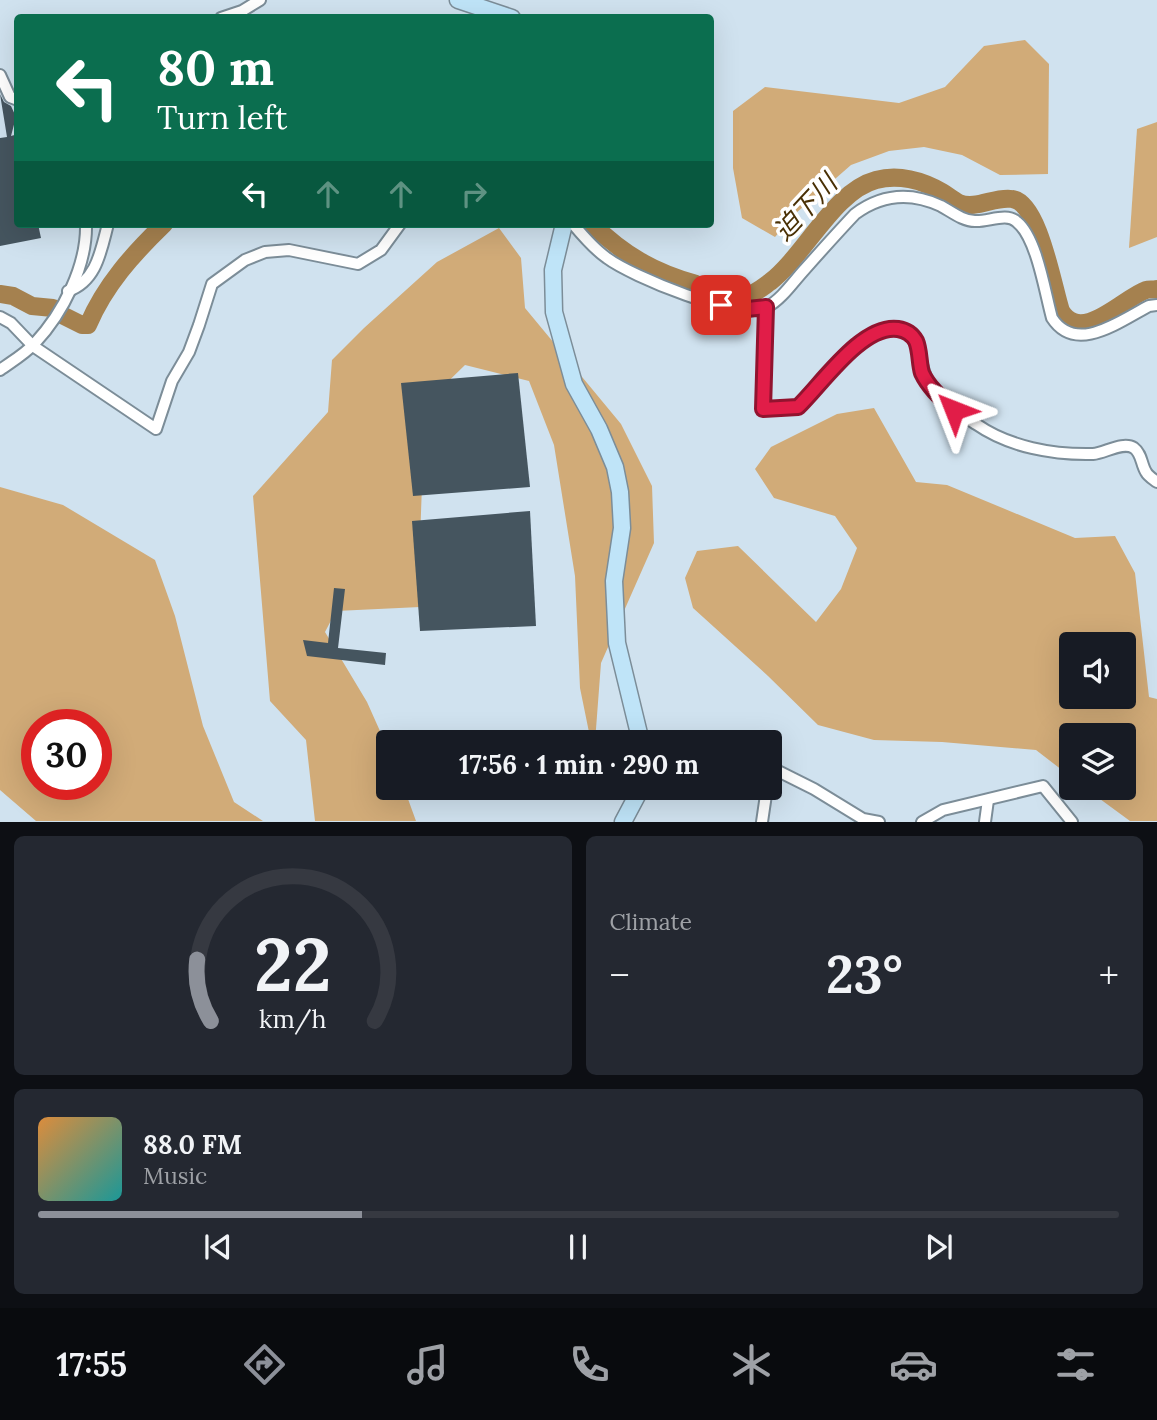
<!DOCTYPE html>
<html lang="en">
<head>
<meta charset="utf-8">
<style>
  :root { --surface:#171b24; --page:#242831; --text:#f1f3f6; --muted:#9ea1a6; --line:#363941; --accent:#8c9099 }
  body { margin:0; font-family:Lora,"Noto Sans JP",serif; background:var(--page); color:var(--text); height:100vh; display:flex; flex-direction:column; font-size:26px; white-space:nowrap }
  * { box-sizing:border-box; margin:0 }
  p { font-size:23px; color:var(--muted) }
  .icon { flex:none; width:38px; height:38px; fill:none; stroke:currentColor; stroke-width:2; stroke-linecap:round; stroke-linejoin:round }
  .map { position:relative; height:822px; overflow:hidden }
  .sheet { display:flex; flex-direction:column; gap:14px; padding:14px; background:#0d0f14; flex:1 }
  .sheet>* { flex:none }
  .hud { position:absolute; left:14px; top:14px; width:700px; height:214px; border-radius:7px; box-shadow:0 7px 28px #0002; background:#0b6e4f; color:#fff; overflow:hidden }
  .tools { position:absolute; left:1059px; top:632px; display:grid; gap:14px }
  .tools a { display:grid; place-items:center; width:77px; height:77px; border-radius:7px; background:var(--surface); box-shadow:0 7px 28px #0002; font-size:35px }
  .speed { position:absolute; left:21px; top:709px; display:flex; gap:14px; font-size:35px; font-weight:700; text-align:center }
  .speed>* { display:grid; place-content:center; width:91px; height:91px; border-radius:50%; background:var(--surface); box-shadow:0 7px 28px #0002; line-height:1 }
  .speed .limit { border:10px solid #d22; background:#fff; color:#111 }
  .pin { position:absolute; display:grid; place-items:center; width:60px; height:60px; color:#fff; margin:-30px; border-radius:14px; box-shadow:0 4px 10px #0006 }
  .me { position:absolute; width:77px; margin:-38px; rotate:315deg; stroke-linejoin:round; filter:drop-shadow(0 0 5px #0008) }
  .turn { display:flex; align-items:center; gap:24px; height:147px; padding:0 28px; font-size:32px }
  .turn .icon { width:91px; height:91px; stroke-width:2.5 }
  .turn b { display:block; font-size:49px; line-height:60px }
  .lanes { display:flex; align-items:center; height:66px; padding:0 28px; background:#0003; justify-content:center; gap:35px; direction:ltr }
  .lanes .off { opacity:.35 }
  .big { font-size:52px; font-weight:800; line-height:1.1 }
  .sheet .card { flex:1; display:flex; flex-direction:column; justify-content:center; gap:10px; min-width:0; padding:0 24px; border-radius:10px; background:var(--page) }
  .sheet .dial { align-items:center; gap:0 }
  .dial svg { height:182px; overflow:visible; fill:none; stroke:var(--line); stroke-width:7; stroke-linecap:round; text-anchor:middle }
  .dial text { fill:var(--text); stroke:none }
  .song { display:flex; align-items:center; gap:21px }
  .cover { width:84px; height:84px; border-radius:10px; background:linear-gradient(135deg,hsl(30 70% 55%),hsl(180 70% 35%)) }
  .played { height:7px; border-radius:4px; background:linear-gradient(90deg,var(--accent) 30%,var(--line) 30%) }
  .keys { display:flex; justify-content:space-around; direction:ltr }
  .heat { display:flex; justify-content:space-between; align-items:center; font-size:38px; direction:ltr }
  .sheet .tiles { flex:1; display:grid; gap:14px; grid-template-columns:1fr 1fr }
  .card:last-child { grid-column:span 2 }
  .trip { position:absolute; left:376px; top:730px; width:406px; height:70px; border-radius:7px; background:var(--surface); box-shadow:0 7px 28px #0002; font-weight:800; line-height:70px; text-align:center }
  .tabs { display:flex; height:112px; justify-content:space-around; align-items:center; background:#090b0e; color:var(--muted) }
  .tabs .icon { width:49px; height:49px }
  .tabs .on { color:var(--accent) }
  .tabs b { font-size:32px; color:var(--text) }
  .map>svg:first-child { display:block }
</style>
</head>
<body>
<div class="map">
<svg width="1157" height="822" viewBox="0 0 1157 822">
  <rect width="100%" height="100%" fill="#d0e2ef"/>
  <g fill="#d1ab78" fill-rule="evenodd">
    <polygon points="1025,40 1049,64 1048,174 1000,175 962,155 924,147 889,151 851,165 796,213 775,237 742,218 733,168 733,111 765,87 899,103 945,87 984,46"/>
    <polygon points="1157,122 1157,237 1129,248 1137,129"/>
    <path d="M 499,228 L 521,258 L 525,308 L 621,424 L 652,486 L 654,543 L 601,663 L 595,742 L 591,742 L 580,688 L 575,576 L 554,445 L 529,381 L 465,365 L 424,405 C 424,472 418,539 420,607 L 336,611 L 325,632 L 367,702 L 388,749 L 388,788 L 404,788 L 416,821 L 315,821 L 306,740 L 270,701 L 253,496 L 328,412 L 332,360 L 364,328 L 437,262 Z"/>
    <path d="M 874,408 L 916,482 L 947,485 L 1075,538 L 1115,536 L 1135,573 L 1149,697 L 1157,699 L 1157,821 L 1130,821 L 1085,788 L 1124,788 L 1124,735 L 1071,735 L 1071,777 L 1036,750 L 942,742 L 874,740 L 818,725 L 768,676 L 693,608 L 685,578 L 697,551 L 738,546 L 816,622 L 841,589 L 857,548 L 835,516 L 774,498 L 755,469 L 771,447 L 837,414 ZM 1124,644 L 1124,696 L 1071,696 L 1071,644 Z"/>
    <path d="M 0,487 L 63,505 L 155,560 L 175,616 L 203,726 L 234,802 L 263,821 L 36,821 L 0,790 ZM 37,724 L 96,724 L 96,784 L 37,784 Z"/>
  </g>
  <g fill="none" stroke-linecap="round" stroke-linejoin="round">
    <g stroke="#a5814f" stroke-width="18">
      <path d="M 592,224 C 624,255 653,272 696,284 C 712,289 731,298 748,295 C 756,293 763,287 770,282 C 805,255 834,191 876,180 C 898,174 922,180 942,192 C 947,195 953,200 959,203 C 976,210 995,196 1012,199 C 1039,202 1053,287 1061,311 C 1082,345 1123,298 1146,290 C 1149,289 1153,290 1157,289"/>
      <polyline points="0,294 13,296 32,306 53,308"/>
      <path d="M 62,315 L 82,325 L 88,325 C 105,285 133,254 164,224"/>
    </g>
  </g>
  <g fill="#45555f">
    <polygon points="0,94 4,102 11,106 16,117 11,136 18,134 18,224 38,224 41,238 0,246 0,138 7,137"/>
    <polygon points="518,373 530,487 413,496 401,383"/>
    <polygon points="530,511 536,626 420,631 412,521"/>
    <polygon points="334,588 345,589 338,648 386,653 385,665 307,656 303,640 328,643"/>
  </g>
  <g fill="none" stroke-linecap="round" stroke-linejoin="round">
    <defs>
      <g id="street">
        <polyline points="221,18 242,11 260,0"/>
        <polyline points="0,75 10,97 18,100"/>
        <path d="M 573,224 C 583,236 594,249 607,258 C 631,276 740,322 767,307 C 782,299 793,282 805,269 C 821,251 838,232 855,214 C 882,194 911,192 941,206 C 952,212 963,221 975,221 C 988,222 1007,212 1017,222 C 1037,238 1045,293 1052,318 C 1076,355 1120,321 1149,306 L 1157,305"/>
        <path d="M 68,291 C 97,281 101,250 108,224"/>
        <path d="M 766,308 L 763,409 L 798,407 C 820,386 861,331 890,328 C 923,325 917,368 931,387 C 942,403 960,414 976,424 C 1009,447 1053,455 1093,454 C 1105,453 1123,441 1134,448 C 1142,454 1141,464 1146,472 C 1148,476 1153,479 1157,482"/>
        <polyline points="0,317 11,323 33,346 156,429 172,381 189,352 199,325 212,284 245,260 265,252 289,250 358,264 381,250 400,224"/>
        <path d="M 0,370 C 11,362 25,354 35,343 C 63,313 87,266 86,224"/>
        <polyline points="770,767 814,789 863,819 879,822"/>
        <polyline points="762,822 767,788"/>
        <polyline points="922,822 943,810 1043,786 1072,822"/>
        <polyline points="985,822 988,800"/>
      </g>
      <g id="secondary">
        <polyline points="458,0 512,18"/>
        <polyline points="564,224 553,270 554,312 574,384 599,429 615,467 620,492 622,528 614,581 617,643 641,742"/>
        <polyline points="623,822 641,788"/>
      </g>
    </defs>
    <use href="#street" stroke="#7c8d98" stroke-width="14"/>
    <use href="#secondary" stroke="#7c8d98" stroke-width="19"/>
    <use href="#street" stroke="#fff" stroke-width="10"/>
    <use href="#secondary" stroke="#bfe4f8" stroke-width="16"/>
  </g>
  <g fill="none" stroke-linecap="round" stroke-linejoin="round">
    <defs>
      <path id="route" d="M 721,305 L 738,310 L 766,307 L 763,409 L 798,407 C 822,384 862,324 898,329 C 905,330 912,334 916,341 C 920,350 919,363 922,373 C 929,388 942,399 954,410"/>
    </defs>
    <use href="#route" stroke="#92132f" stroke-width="18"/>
    <use href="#route" stroke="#e11d48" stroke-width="12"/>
  </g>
  <g text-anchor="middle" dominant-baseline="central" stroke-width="7" stroke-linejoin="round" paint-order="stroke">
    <g font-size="26" font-style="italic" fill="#493005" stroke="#fff">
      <text transform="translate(805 207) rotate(-47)">迫下川</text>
    </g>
  </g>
</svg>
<div class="tools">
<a><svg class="icon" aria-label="sound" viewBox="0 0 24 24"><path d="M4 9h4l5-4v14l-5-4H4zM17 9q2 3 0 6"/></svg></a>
<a><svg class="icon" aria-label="layers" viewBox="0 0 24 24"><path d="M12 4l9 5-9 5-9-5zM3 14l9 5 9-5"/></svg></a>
</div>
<div class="speed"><div class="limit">30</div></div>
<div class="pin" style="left:721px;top:305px;background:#d93025"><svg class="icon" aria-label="arrive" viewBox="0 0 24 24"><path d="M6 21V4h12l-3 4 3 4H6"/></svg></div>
<svg class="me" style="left:954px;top:410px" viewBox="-20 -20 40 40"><path d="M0-17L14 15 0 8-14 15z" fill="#e11d48" stroke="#fff" stroke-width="4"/></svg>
<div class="trip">17:56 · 1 min · 290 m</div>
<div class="hud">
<div class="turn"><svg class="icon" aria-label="left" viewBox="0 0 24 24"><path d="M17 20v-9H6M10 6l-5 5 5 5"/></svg><div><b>80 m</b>Turn left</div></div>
<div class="lanes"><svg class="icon" aria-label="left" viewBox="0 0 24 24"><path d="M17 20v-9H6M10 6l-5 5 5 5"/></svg><svg class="icon off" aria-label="ahead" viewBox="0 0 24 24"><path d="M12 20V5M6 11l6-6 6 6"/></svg><svg class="icon off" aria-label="ahead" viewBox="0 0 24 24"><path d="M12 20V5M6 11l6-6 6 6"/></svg><svg class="icon off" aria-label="right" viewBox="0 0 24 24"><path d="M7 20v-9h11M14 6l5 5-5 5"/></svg></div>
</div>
</div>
<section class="sheet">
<div class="tiles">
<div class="card dial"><svg viewBox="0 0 100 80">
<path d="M14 69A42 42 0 1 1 86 69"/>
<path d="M14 69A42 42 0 0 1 8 42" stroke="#8c9099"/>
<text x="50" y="56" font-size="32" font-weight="700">22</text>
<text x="50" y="72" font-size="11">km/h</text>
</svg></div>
<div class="card"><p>Climate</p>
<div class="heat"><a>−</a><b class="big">23°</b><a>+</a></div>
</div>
<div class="card">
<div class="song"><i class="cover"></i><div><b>88.0 FM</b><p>Music</p></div></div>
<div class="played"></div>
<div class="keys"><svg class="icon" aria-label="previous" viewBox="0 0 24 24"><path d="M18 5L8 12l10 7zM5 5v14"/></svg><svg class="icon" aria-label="pause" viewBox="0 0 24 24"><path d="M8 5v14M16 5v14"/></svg><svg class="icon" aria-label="next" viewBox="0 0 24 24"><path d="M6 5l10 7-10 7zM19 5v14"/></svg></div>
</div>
</div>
</section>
<nav class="tabs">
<b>17:55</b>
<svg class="icon on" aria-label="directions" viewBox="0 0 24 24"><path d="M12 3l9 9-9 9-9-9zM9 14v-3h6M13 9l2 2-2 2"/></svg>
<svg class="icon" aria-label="music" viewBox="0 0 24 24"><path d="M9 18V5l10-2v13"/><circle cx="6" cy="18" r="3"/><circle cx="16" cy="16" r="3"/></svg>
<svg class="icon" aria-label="phone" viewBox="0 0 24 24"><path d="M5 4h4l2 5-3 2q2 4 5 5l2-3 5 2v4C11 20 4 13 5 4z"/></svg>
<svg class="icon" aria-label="climate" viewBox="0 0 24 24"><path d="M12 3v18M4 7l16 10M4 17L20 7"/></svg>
<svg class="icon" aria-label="car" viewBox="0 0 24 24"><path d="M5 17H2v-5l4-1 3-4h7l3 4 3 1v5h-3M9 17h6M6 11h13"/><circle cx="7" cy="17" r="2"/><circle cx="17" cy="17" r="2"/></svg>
<svg class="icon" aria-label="filters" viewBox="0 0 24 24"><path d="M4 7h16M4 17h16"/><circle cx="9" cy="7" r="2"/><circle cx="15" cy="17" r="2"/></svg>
</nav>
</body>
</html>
